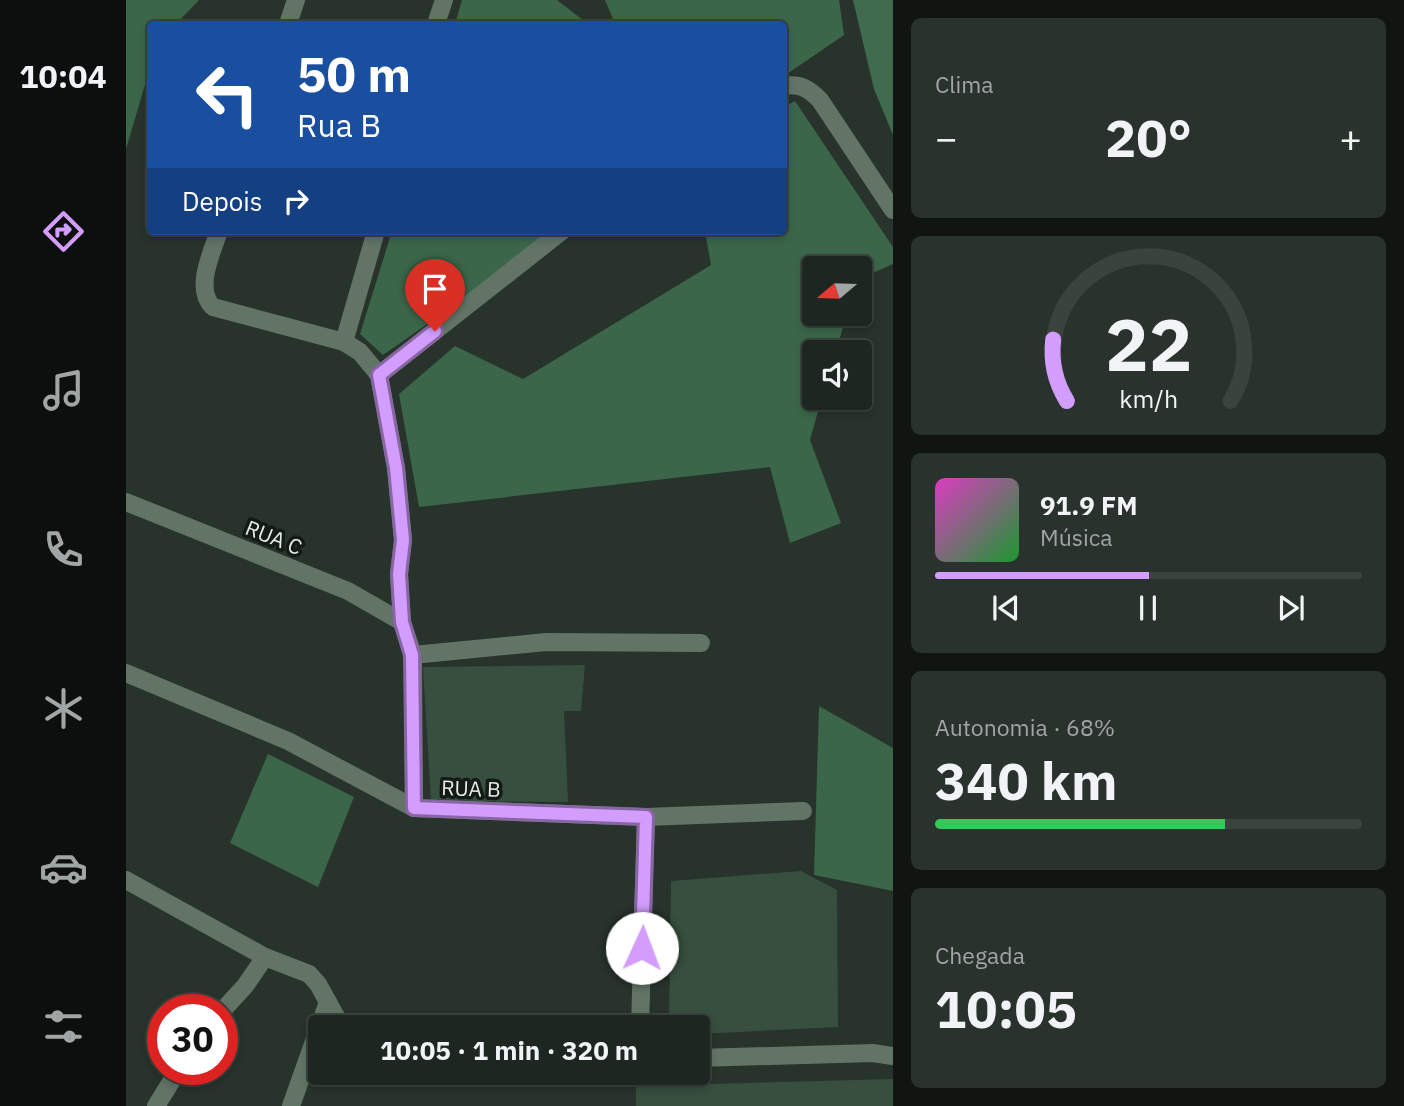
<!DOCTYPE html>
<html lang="pt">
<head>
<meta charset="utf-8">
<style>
  :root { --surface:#1d2620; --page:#2a322d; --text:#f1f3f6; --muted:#a0a5a5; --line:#3b433e; --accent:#d29dfd }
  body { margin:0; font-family:"IBM Plex Sans",sans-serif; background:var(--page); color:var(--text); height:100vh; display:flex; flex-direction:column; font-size:26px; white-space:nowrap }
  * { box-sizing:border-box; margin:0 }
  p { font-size:23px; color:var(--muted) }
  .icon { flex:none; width:38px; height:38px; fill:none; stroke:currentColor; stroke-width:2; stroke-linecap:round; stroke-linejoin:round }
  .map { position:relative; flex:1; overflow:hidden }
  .side { display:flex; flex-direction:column; gap:18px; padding:18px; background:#101512; width:511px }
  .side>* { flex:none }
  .banner { position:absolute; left:21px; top:21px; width:640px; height:214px; border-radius:7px; box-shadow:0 4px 10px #0003,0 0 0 2px var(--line); background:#1a4fa0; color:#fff; overflow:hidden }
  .needle { width:46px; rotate:251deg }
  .fabs { position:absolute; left:676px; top:256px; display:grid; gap:14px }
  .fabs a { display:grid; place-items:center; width:70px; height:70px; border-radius:7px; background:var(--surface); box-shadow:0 4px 10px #0003,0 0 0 2px var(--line); font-size:35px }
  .speed { position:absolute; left:21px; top:994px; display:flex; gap:14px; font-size:35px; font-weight:700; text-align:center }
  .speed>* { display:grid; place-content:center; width:91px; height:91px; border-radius:50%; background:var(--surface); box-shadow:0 4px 10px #0003,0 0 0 2px var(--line); line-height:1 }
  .speed .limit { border:10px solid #d22; background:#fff; color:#111 }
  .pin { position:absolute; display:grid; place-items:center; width:60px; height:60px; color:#fff; margin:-72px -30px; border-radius:50% 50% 50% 0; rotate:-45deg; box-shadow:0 0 7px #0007 }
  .pin .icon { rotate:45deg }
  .me { position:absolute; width:77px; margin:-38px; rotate:2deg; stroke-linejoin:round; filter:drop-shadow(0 0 5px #0008) }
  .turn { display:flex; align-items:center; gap:24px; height:147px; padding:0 35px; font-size:32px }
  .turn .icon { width:91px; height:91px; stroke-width:2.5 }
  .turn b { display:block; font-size:49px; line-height:60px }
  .then { display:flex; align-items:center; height:66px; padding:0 35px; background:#0003; gap:14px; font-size:26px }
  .big { font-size:52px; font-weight:800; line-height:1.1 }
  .side .tile { flex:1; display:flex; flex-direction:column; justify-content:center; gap:10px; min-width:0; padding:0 24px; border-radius:10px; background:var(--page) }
  .side .dial { align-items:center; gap:0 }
  .dial svg { height:182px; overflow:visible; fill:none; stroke:var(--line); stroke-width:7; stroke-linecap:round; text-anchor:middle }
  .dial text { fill:var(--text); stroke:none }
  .song { display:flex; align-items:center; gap:21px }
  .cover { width:84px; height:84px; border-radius:10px; background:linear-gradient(135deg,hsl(310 70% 55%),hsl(130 70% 35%)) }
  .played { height:7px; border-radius:4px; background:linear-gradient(90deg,var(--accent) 50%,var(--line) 50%) }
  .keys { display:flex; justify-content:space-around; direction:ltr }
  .heat { display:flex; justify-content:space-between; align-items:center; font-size:38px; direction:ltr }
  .charge { height:10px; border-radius:5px; background:linear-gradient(90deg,#34c759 68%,var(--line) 0) }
  .trip { position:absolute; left:182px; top:1015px; width:402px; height:70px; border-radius:7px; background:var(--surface); box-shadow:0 4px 10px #0003,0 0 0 2px var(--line); font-weight:800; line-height:70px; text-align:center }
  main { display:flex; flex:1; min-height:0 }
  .dock { display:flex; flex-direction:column; width:126px; justify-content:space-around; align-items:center; background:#0c0f0d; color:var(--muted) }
  .dock .icon { width:49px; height:49px }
  .dock .active { color:var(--accent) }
  .dock b { font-size:32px; color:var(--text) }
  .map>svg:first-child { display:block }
</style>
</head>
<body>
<main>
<nav class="dock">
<b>10:04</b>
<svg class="icon active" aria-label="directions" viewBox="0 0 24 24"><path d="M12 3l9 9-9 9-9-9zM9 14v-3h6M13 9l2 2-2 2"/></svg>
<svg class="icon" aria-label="music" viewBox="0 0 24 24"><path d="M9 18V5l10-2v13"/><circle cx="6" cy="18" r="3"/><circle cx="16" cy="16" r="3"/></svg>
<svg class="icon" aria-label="phone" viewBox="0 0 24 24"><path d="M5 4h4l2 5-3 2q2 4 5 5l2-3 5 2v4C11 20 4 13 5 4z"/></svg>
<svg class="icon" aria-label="climate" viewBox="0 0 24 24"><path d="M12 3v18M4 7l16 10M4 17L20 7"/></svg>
<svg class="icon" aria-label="car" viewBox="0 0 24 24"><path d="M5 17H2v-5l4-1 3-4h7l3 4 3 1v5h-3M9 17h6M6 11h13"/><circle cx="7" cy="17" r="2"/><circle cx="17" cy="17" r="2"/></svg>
<svg class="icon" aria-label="filters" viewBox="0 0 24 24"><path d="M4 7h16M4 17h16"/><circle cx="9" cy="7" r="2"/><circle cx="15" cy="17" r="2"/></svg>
</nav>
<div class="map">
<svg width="767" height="1106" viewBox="0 0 767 1106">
  <rect width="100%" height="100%" fill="#27332b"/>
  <g fill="#374f3e">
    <polygon points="459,665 455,711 438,711 442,802 305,801 297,667"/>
    <polygon points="675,871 711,890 712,1027 572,1034 572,1027 543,1027 545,881"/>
    <polygon points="767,1079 767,1106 510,1106 510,1086"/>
  </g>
  <g fill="#3b6649">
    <polygon points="0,0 73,0 50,24 24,24 24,68 0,149"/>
    <polygon points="336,0 431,0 462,24 329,24"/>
    <polygon points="479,0 713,0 718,35 658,76 658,24 489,24"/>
    <polygon points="669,101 767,247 767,264 733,279 733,268 688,268 688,313 721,313 710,352 688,352 688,397 696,397 684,440 715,523 664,543 644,467 293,507 273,394 329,346 397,379 585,265 579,231 658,231 658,107"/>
    <polygon points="266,231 435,231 257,355 234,334"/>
    <polygon points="693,706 767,748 767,891 688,875"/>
    <polygon points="142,754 228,797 192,887 104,843"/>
  </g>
  <polygon fill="#406b4e" points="727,0 767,0 767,135 748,89"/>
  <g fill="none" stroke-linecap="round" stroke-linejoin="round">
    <g stroke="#617466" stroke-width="18">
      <polyline points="162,24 170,0"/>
      <polyline points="310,24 318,0"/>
      <path d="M 658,86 C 674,83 683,89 694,100 L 767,210"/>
      <path d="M 93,231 C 86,252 68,289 87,307 L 218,342 L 234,352 L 253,375"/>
      <polyline points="218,342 250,231"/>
      <polyline points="0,502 222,591 276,622"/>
      <polyline points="287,655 420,642 575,643"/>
      <polyline points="0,673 162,741 288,808 520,817 677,811"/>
      <polyline points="288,808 287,655 276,622 273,574 277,540 270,468 253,375 436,231"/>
      <polyline points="0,880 139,957 183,974 192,984 213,1022 218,1027"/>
      <polyline points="96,1011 119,986 139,957"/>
      <polyline points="514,1027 520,817"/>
      <polyline points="572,1058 747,1053 767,1056"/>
      <polyline points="30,1106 53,1069"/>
      <polyline points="165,1106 202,1002"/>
    </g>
  </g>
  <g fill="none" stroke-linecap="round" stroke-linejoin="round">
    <defs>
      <polyline id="route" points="309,331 253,375 270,468 277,540 273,574 276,622 286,655 288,808 520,817 516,948"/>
    </defs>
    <use href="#route" stroke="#8866a4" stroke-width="18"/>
    <use href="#route" stroke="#d29dfd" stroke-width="12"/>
  </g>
  <g text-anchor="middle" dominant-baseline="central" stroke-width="7" stroke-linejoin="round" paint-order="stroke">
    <g font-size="21" fill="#e5ede7" stroke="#141a16">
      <text transform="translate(148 537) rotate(22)">RUA C</text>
      <text transform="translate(345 788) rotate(2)">RUA B</text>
    </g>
  </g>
</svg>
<div class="fabs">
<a><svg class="needle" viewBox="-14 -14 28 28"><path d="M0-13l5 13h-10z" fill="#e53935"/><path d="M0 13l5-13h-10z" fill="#a0a5a5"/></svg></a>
<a><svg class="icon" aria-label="sound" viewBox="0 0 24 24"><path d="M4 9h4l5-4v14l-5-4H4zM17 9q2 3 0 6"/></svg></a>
</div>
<div class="speed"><div class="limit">30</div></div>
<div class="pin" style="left:309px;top:331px;background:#d93025"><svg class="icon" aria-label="arrive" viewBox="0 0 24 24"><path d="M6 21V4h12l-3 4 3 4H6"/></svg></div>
<svg class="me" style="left:516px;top:948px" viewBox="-20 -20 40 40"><circle r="19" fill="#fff"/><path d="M0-13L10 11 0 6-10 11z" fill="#d29dfd"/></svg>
<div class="trip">10:05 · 1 min · 320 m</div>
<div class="banner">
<div class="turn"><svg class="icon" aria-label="left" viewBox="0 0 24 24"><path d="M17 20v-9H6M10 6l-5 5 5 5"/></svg><div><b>50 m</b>Rua B</div></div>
<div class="then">Depois<svg class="icon" aria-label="right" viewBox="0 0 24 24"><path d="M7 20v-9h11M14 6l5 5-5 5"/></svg></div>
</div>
</div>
<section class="side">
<div class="tile"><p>Clima</p>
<div class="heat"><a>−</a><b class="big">20°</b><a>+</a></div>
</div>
<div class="tile dial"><svg viewBox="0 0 100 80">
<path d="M14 69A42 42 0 1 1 86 69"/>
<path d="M14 69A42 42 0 0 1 8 42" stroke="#d29dfd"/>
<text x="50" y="56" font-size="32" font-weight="700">22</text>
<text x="50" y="72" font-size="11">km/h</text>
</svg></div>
<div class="tile">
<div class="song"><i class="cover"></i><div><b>91.9 FM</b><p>Música</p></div></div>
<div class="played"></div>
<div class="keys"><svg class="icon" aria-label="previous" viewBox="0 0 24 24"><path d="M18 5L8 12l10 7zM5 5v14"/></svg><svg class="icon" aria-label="pause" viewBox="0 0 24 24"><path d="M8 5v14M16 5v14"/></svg><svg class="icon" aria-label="next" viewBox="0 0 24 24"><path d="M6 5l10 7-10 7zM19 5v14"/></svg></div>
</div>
<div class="tile"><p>Autonomia · 68%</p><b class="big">340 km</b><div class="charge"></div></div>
<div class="tile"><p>Chegada</p><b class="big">10:05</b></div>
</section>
</main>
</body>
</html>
